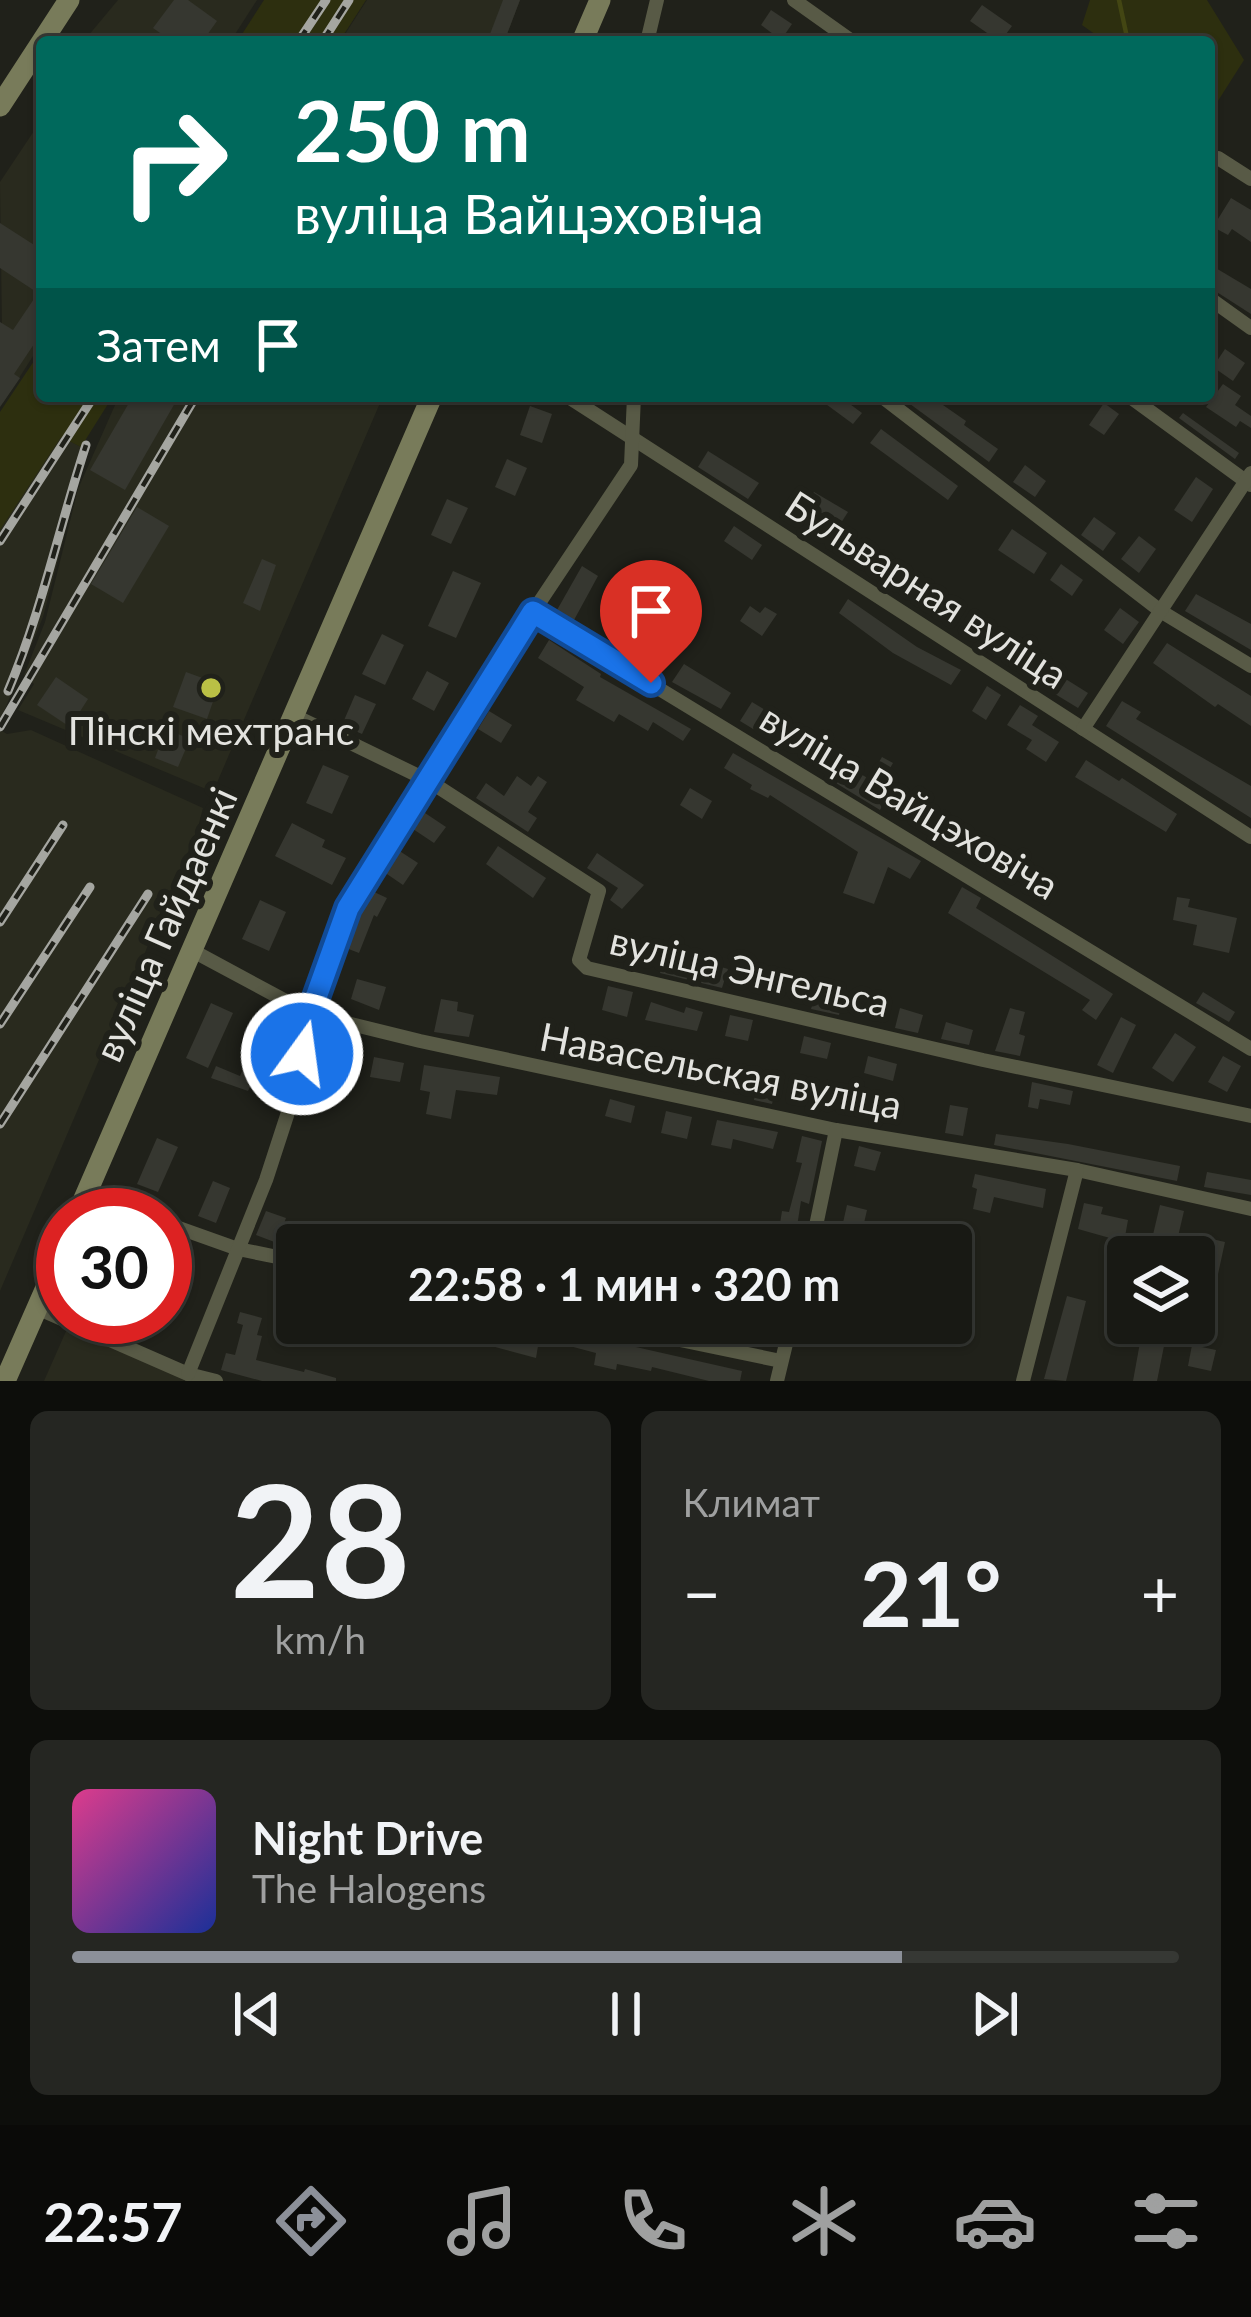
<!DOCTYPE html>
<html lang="ru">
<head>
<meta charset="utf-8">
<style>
  :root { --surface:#181914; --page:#252622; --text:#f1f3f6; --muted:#9fa0a0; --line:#363834; --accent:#8c9099 }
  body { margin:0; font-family:Lato,sans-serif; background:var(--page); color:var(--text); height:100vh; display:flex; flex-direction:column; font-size:45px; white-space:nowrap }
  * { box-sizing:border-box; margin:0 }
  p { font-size:39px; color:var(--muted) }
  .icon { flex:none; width:66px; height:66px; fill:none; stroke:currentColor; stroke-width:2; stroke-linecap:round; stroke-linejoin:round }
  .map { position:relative; height:1381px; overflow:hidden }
  .side { display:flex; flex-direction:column; gap:30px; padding:30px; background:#0d0e0b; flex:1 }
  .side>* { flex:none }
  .top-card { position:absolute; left:36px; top:36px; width:1179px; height:366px; border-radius:12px; box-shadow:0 3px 9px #0004,0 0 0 3px var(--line); background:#00695c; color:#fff; overflow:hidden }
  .controls { position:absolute; left:1107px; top:1236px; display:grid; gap:24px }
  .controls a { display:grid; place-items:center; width:108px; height:108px; border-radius:12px; background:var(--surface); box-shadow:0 3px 9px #0004,0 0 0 3px var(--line); font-size:60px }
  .speed { position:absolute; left:36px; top:1188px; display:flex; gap:24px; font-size:60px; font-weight:700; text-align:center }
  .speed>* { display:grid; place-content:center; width:156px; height:156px; border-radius:50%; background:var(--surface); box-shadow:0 3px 9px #0004,0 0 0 3px var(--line); line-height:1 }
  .speed .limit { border:18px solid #d22; background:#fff; color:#111 }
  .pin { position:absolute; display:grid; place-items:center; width:102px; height:102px; color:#fff; margin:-123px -51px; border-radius:50% 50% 50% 0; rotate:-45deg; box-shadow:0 0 12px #0007 }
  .pin .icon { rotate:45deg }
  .me { position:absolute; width:132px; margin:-66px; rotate:14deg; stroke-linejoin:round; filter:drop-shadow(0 0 9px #0008) }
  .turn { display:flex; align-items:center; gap:42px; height:252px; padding:0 60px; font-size:54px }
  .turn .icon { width:156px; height:156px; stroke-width:2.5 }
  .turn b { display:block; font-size:84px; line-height:102px }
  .then { display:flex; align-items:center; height:114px; padding:0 60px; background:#0003; gap:24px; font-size:45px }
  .big { font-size:90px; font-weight:700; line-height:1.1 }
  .side .card { flex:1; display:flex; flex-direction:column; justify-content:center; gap:18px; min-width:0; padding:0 42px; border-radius:18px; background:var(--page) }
  .side .dial { align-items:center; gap:0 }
  .dial b { font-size:156px; line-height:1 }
  .song { display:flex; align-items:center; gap:36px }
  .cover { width:144px; height:144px; border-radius:18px; background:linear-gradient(135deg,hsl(330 70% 55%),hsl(230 70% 35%)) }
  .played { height:12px; border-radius:6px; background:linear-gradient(90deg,var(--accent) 75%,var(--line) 75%) }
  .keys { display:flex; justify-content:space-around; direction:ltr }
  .heat { display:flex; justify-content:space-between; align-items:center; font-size:66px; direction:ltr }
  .side .tiles { flex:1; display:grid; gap:30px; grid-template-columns:1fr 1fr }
  .card:last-child { grid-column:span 2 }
  .trip { position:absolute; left:276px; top:1224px; width:696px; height:120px; border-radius:12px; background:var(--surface); box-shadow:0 3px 9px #0004,0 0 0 3px var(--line); font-weight:700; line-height:120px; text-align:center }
  .menu { display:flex; height:192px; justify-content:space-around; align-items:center; background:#0a0a08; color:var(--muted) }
  .menu .icon { width:84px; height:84px }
  .menu .current { color:var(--accent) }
  .menu b { font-size:54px; color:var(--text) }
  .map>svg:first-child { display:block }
</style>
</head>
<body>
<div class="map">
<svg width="1251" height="1381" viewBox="0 0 1251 1381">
  <rect width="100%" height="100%" fill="#20211a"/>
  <g fill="#292a1e">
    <polygon points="118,0 257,0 230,42 83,42"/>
    <polygon points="367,0 520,0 504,42 340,42"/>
    <polygon points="42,119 42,342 3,403 0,182"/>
    <polygon points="119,396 383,396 213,792 18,710 34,684 24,675 45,622 78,489"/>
    <polygon points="61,436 81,447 81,472 43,617 0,721 0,530"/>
    <polygon points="0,730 7,734 31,730 203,808 197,831 0,1291"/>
    <polygon points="67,1329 180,1377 185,1381 44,1381"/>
  </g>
  <g fill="#2d2f0f">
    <polygon points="264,0 366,0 339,42 237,42"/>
    <polygon points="1090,0 1207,0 1244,60 1209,115 1209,42 1106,42 1082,25"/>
    <polygon points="42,349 42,396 113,396 81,447 61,437 0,530 0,412"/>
  </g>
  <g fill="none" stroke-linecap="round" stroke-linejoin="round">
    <polyline stroke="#434613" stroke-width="4.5" points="1119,0 1128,42"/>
  </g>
  <g fill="#363730">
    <polygon points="174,0 188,0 217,21 202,42 173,42 153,28"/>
    <polygon points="503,0 520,0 504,42 487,42"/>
    <polygon points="982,5 1012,26 1000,42 970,21"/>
    <polygon points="771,10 792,24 781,40 761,25"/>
    <polygon points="1231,198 1251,210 1251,242 1232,229 1228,235 1213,227"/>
    <polygon points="0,223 42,250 42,332 14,374 20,378 0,407 0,322 13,330 38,293 0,268"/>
    <polygon points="1209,264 1251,289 1251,314 1209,287"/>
    <polygon points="1225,349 1245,363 1233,381 1213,367"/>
    <polygon points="1223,384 1241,396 1235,405 1251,416 1251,428 1240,421 1236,427 1206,407"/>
    <polygon points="133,396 179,396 125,490 90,470"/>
    <polygon points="815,396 839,396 862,413 853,424"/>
    <polygon points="909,396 930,396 966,421 964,425 998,449 989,462 906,401"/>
    <polygon points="1104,403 1119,414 1104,435 1089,425"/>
    <polygon points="530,406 552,414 542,443 520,435"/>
    <polygon points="1183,413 1239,453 1235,459 1179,418"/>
    <polygon points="881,429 958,486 948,500 870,443"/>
    <polygon points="708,451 759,483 748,499 698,467"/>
    <polygon points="507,459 527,468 515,496 495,487"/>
    <polygon points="1025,465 1046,481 1035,497 1013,482"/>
    <polygon points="1196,477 1213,489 1192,522 1174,510"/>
    <polygon points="814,492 848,512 837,529 806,503"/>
    <polygon points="447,499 468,508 451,544 431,535"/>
    <polygon points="137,507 169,526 123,603 91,584"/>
    <polygon points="1094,517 1116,533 1103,551 1081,535"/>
    <polygon points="734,526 762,545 752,560 724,541"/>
    <polygon points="1012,529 1047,553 1034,574 998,550"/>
    <polygon points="1139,536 1156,549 1139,573 1121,559"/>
    <polygon points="262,559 276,565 260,611 243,603"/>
    <polygon points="1061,564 1083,580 1072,596 1050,580"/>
    <polygon points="582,566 598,576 574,620 557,610"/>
    <polygon points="453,571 481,583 456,638 428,626"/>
    <polygon points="1196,594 1251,624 1251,650 1185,611"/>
    <polygon points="848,599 917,647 961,670 951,685 893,653 839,613"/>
    <polygon points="750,606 760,613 765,607 777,614 762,636 740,621"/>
    <polygon points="1120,608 1139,622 1123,644 1104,630"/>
    <polygon points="382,634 404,645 385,685 362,674"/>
    <polygon points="549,640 601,674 600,677 691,729 683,741 653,722 648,731 619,714 614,722 576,700 584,687 538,658"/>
    <polygon points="1167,643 1251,696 1251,726 1218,704 1215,707 1153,663"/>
    <polygon points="684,664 731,693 721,709 672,682"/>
    <polygon points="427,671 449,683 434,711 412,699"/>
    <polygon points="186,672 219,684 207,719 173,707"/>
    <polygon points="56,677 88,699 70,727 37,705"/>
    <polygon points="1064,678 1088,693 1078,708 1055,694"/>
    <polygon points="987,686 1001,695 986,720 972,711"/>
    <polygon points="355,695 376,704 362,734 342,725"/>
    <polygon points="1122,701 1141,712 1136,719 1251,786 1251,818 1106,726"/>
    <polygon points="752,702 770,713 758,732 740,721"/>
    <polygon points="1020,705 1038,716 1032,725 1059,742 1046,762 1026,749 1032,740 1007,725"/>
    <polygon points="489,711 512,725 501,743 478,729"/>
    <polygon points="166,729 190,739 178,767 155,758"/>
    <polygon points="733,753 921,861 910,879 888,867 874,904 843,893 858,852 770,795 768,798 750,789 752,785 724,768"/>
    <polygon points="882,757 893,763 875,794 885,800 880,810 826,777 836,759 869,779"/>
    <polygon points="1086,760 1119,781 1122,778 1177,814 1166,832 1075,777"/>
    <polygon points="323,765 349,776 332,814 306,803"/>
    <polygon points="517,776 531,786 538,776 547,782 528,812 537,818 528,832 476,798 486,783 504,796"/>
    <polygon points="690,788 712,801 702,819 680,805"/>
    <polygon points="425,813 446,827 434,843 413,829"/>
    <polygon points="292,823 325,840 322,847 346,858 332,885 275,856"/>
    <polygon points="498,846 546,878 533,898 486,864"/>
    <polygon points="398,850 418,863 403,885 384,872"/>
    <polygon points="597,853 644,885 622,909 610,900 618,888 587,868"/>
    <polygon points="962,887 981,898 976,908 1113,994 1096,1020 1082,1010 1090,1000 948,913"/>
    <polygon points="372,891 387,898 377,917 374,915 359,953 346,948 357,915"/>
    <polygon points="1177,897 1190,899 1188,907 1237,918 1229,953 1193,945 1197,925 1173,920"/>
    <polygon points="260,900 286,912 269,951 242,939"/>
    <polygon points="669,944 681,948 677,961 705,970 708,963 728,969 722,988 660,973"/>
    <polygon points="357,979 386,987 379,1010 351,999"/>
    <polygon points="608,986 633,992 627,1017 602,1010"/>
    <polygon points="817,989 844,996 839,1015 811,1009"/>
    <polygon points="1203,992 1235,1012 1229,1022 1196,1003"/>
    <polygon points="441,999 458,1002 457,1011 474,1015 469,1037 434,1032"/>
    <polygon points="651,1002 684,1013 686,1007 703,1012 697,1031 645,1020"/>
    <polygon points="211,1003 233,1013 208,1068 186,1058"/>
    <polygon points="900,1008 923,1015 918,1033 895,1028"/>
    <polygon points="1010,1008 1025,1012 1019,1034 1025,1036 1020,1056 995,1051"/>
    <polygon points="730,1015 753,1020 748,1041 725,1036"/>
    <polygon points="1121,1017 1136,1025 1113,1073 1097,1065"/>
    <polygon points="946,1022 973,1030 969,1045 941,1039"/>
    <polygon points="262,1024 278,1030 248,1091 211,1078 216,1066 240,1076"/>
    <polygon points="1175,1033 1196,1047 1173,1082 1152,1068"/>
    <polygon points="331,1035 356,1042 349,1066 324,1060"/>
    <polygon points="804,1036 831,1043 827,1059 800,1053"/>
    <polygon points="868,1056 897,1064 893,1081 864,1073"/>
    <polygon points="1223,1056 1241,1066 1227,1092 1208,1082"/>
    <polygon points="374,1057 404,1063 400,1082 370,1077"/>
    <polygon points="424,1065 500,1077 497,1095 456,1090 451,1119 426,1114 430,1092 420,1090"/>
    <polygon points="759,1076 778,1080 772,1104 754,1100"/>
    <polygon points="1032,1082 1073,1091 1070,1105 1040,1099 1038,1109 1028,1107"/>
    <polygon points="610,1099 635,1106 631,1123 605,1116"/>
    <polygon points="950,1105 968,1108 963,1136 945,1133"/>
    <polygon points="666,1111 692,1117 687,1139 661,1133"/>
    <polygon points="717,1120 778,1132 773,1149 733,1139 731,1149 711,1145"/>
    <polygon points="996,1134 1068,1144 1180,1166 1177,1181 994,1145"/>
    <polygon points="802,1136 822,1141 809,1204 801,1201 796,1233 779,1230 782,1211 789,1212 802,1163 796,1162"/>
    <polygon points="157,1138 178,1147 158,1192 137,1184"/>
    <polygon points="859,1146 881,1152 875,1171 854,1166"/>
    <polygon points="1207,1172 1251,1180 1251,1195 1204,1187"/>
    <polygon points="975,1174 1046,1189 1043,1208 994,1197 990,1213 973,1209 977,1189 972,1187"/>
    <polygon points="213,1181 230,1188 216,1223 198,1216"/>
    <polygon points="1084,1203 1103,1207 1101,1214 1128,1220 1124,1242 1078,1229"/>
    <polygon points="847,1205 867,1210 859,1245 838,1245"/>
    <polygon points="1160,1205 1184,1211 1176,1245 1152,1239"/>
    <polygon points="266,1211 286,1218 277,1243 256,1235"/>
    <polygon points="338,1230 389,1240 388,1245 335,1245"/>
    <polygon points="1199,1236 1225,1242 1213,1297 1194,1293 1201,1252 1196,1251"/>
    <polygon points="1067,1296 1086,1301 1066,1381 1044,1379"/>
    <polygon points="240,1312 262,1318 257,1335 262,1336 256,1360 304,1372 305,1369 336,1378 336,1381 262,1381 221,1370 226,1353 235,1355 243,1325 237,1323"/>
    <polygon points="488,1323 541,1328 536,1358 484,1344"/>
    <polygon points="565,1331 742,1371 740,1381 709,1381 652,1367 651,1371 617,1364 616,1370 594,1365 596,1353 562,1344"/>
    <polygon points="1141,1337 1165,1341 1157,1381 1133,1381"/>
    <polygon points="1192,1345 1216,1350 1211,1371 1188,1366"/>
  </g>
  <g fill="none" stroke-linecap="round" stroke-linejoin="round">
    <g stroke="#585a46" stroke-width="14">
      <polyline points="794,0 853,42"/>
      <polyline points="647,42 657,0"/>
      <polyline points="1218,158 1251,179"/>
      <polyline points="1209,298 1251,328"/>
      <polyline points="567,396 1251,837"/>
      <polyline points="881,396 1162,612 1251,666"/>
      <polyline points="1129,396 1251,485"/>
      <polyline points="533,612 1251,1049"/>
      <polyline points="295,716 429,781 599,891 579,960 587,968 983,1060 1251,1116"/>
      <polyline points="1083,729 1251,473"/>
      <polyline points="193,951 310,1014 420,1041 836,1130 1077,1170 1251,1209"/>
      <polyline points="87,1192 143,1215"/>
      <polyline points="165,1223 238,1249 297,1261"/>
      <polyline points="812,1245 836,1130"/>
      <polyline points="37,1308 188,1374 216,1381"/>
      <polyline points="598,1323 781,1361"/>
      <polyline points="188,1374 266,1180 294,1094 310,1014 348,908 533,612 631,465 634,396"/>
      <polyline points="777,1381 791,1323"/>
      <polyline points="1023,1381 1077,1170"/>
    </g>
    <g stroke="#787b5a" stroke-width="21">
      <polyline points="582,42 600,0"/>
      <polyline points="0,106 69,0"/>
      <polyline points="77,1215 432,396"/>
      <polyline points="5,1381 63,1249"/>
    </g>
    <defs>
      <g id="rail">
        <polyline points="298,42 326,0"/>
        <polyline points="322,42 349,0"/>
        <polyline points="0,541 94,396"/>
        <path d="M 8,691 C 42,611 59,527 86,445"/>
        <polyline points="0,727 196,396"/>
        <polyline points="0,922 63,825"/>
        <polyline points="0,1024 90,887"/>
        <polyline points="0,1124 148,894"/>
      </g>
    </defs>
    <use href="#rail" stroke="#a5a6a1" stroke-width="9"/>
    <use href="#rail" stroke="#20211a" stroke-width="4.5" stroke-dasharray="14" stroke-linecap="butt"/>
  </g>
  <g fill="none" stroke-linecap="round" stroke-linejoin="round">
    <defs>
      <polyline id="route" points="302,1054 310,1014 348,908 533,612 651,683"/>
    </defs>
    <use href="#route" stroke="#114b97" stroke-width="30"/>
    <use href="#route" stroke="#1a73e8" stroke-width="21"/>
  </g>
  <circle fill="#bac045" stroke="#20211a" stroke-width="4.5" cx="211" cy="688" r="12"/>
  <g text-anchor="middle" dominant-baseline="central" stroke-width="12" stroke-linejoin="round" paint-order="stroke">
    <g font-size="39" fill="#e3e3df" stroke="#20211a">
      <text transform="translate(927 589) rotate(33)">Бульварная вуліца</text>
      <text transform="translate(910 801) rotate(31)">вуліца Вайцэховіча</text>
      <text transform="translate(165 924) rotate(-66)">вуліца Гайдаенкі</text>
      <text transform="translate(750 971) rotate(13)">вуліца Энгельса</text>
      <text transform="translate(721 1070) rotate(11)">Навасельская вуліца</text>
    </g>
    <g font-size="39" fill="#e3e3df" stroke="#20211a">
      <text x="211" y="730">Пінскі мехтранс</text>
    </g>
  </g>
</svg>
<div class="controls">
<a><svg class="icon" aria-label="layers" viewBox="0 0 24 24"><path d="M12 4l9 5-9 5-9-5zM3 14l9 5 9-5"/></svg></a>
</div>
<div class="speed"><div class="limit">30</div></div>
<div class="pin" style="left:651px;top:683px;background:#d93025"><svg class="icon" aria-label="arrive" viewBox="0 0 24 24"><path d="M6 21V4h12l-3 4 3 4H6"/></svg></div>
<svg class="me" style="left:302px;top:1054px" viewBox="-20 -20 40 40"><circle r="17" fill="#1a73e8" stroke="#fff" stroke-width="3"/><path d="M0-11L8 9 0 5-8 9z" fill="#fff"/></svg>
<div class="trip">22:58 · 1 мин · 320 m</div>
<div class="top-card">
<div class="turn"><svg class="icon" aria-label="right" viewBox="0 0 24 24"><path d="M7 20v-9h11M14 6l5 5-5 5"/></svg><div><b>250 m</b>вуліца Вайцэховіча</div></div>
<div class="then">Затем<svg class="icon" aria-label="arrive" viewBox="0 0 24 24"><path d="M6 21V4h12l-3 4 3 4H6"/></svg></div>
</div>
</div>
<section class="side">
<div class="tiles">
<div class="card dial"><b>28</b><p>km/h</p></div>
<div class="card"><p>Климат</p>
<div class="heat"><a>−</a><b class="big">21°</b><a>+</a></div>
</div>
<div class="card">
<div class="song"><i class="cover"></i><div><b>Night Drive</b><p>The Halogens</p></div></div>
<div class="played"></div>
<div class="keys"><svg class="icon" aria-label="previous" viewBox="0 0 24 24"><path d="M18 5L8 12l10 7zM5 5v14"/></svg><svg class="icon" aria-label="pause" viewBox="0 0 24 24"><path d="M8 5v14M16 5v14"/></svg><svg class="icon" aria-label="next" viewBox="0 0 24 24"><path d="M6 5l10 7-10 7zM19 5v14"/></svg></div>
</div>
</div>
</section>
<nav class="menu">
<b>22:57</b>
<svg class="icon current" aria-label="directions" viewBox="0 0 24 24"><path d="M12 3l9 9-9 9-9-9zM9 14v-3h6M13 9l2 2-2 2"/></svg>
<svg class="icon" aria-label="music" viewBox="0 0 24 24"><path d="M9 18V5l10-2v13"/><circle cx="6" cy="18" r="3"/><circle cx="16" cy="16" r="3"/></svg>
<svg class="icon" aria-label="phone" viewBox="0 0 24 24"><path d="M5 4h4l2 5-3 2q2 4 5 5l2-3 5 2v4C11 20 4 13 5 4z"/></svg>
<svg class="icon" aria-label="climate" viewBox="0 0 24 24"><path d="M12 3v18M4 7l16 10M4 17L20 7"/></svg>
<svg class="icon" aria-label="car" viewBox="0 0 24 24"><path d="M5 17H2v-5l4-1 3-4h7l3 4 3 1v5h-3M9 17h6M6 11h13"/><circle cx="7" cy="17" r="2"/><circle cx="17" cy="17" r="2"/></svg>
<svg class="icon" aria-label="filters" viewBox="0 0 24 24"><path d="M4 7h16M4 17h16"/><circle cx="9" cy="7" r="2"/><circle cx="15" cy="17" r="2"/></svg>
</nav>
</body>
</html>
